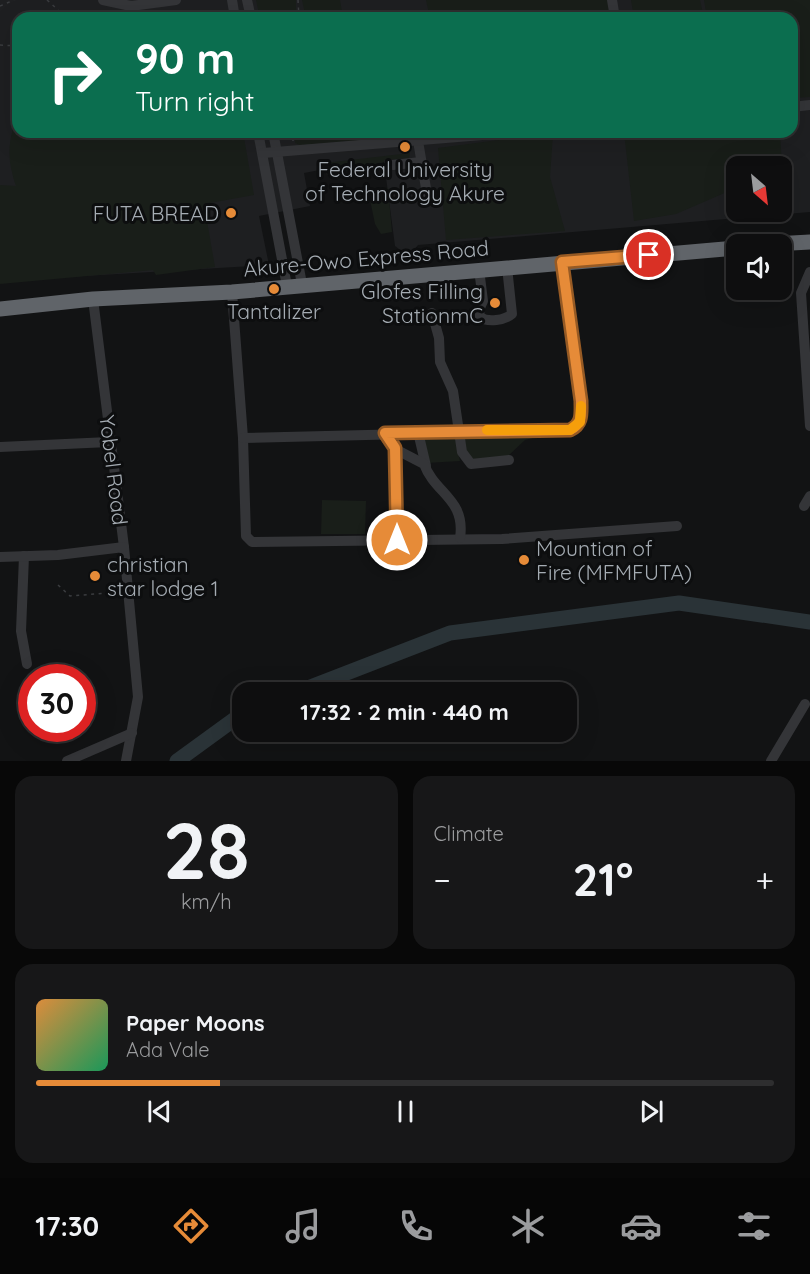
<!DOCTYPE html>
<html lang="en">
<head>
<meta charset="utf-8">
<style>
  :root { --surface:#0e0e0f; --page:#171718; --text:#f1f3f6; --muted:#9b9c9e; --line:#2e2e2f; --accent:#e68b38 }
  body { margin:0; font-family:Quicksand,sans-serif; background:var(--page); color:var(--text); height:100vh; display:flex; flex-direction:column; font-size:22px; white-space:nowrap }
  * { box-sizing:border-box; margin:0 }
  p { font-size:20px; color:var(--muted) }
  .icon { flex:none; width:33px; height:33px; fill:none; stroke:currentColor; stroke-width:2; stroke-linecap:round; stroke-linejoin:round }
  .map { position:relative; height:761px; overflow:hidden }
  .drawer { display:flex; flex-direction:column; gap:15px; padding:15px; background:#080808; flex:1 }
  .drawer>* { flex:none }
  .guide { position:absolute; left:12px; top:12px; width:786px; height:126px; border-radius:18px; box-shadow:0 6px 24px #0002,0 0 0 2px var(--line); background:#0b6e4f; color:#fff; overflow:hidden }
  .needle { width:39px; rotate:152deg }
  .controls { position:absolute; left:726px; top:156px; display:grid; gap:12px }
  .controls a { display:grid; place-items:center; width:66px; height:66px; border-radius:12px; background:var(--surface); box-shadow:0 6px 24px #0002,0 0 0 2px var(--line); font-size:30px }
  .speed { position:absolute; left:18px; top:664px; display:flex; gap:12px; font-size:30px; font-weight:700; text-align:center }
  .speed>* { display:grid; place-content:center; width:78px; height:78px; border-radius:50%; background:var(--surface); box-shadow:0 6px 24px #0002,0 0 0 2px var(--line); line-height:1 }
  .speed .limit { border:9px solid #d22; background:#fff; color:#111 }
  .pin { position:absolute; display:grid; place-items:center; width:51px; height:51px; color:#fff; margin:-26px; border:3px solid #fff; border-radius:50%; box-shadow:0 2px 6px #0007 }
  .me { position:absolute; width:66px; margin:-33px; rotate:0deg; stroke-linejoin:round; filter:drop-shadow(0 0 4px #0008) }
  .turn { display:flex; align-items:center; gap:21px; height:126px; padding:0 24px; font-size:27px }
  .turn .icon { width:78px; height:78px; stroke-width:2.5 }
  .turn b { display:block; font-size:42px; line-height:51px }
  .big { font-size:45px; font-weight:700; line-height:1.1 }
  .drawer .tile { flex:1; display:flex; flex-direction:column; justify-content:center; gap:9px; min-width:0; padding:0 21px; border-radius:18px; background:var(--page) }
  .drawer .dial { align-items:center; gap:0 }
  .dial b { font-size:78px; line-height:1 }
  .song { display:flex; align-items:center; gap:18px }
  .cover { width:72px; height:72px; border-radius:9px; background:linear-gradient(135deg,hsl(30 70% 55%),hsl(150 70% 35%)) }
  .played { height:6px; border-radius:3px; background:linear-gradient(90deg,var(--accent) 25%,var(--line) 25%) }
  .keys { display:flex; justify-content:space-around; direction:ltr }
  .heat { display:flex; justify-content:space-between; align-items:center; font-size:33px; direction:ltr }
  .drawer .tiles { flex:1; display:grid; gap:15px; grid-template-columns:1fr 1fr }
  .tile:last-child { grid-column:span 2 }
  .trip { position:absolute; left:232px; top:682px; width:345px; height:60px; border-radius:18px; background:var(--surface); box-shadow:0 6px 24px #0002,0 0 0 2px var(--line); font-weight:700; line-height:60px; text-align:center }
  .tab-bar { display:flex; height:96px; justify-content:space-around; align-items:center; background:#060606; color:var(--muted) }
  .tab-bar .icon { width:42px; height:42px }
  .tab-bar .current { color:var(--accent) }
  .tab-bar b { font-size:27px; color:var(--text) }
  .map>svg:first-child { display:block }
</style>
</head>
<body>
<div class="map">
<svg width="810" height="761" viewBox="0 0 810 761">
  <rect width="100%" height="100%" fill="#121314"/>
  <path fill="#1e1f21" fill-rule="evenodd" d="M 0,0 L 810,0 L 810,212 L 418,245 L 413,251 L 403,252 L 395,246 L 384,162 L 327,175 L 325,169 L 304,173 L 310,206 L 259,216 L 269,265 L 0,281 ZM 18,18 L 792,18 L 792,132 L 18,132 ZM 736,166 L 782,166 L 782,212 L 736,212 Z"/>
  <g fill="#191e19">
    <polygon points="256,0 296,0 296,18 260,18"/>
    <polygon points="302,0 340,0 343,18 306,18"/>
    <polygon points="426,0 608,0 610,18 430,18"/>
    <polygon points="631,0 700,0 704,18 634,18"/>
    <polygon points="704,0 810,0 810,97 792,98 792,18 707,18"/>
    <path d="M 18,115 L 18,132 L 243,132 L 254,195 L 204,204 L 215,267 L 156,275 L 153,270 L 0,284 L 0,185 L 16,186 C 7,159 7,142 18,115 Z"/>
    <polygon points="295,132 390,132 391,138 300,145 295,143"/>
    <polygon points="624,132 780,132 782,168 736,166 736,188 676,214 634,221"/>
    <polygon points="553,133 550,177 565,231 446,240 438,148"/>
    <polygon points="410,153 409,158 384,160 384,162 327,175 325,163"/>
    <polygon points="388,188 392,232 381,234 375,224 368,190"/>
    <polygon points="454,432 460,461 426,463 420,434"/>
    <polygon points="537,432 533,438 525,440 507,457 471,462 458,433"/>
    <polygon points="322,500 366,501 365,534 321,534"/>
  </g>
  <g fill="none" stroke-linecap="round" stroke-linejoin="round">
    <g stroke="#2a3337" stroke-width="15">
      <polyline points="295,693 450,633 679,603 810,622"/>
      <polyline points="177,761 243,713"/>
    </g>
    <g stroke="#3a3c3f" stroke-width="1.5" stroke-dasharray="3 4.5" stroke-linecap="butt">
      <polyline points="47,0 67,18"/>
      <polyline points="298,0 299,18"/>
      <polyline points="0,6 14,0"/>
      <polyline points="0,45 18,46"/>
      <polyline points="293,141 293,132"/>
      <polyline points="58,585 70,596 119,592"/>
    </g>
    <g stroke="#343538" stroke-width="10">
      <polyline points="103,0 131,6 176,0"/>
      <polyline points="232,0 235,18"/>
      <polyline points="247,0 251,18"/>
      <polyline points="612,0 615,18"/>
      <polyline points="792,107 810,105"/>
      <polyline points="258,132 287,286"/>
      <polyline points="273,132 302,284"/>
      <polyline points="418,141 428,200"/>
      <polyline points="263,153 520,132"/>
      <polyline points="393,165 421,162"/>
      <path d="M 479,269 L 483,301 L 479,310 L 480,317 C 488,323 505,320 512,314 L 507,267"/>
      <polyline points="810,272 801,293 810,426"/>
      <polyline points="232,292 243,438 246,536 252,542 502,539 677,526"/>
      <polyline points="93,299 124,547 138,697 126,761"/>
      <polyline points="432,313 439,338 440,362 453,391 462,452 471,464 509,460"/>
      <polyline points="418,432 426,466"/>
      <polyline points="385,433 395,449 397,539"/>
      <path d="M 243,438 L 570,430 C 583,424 581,413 581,401 L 562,262"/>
      <polyline points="0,447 109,442"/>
      <path d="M 395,449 L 424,464 C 435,494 466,499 460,538"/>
      <polyline points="804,506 810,496"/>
      <polyline points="24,556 21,631 27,664"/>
      <polyline points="0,557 58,555 124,547"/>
      <polyline points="67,761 132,733"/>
      <polyline points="771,761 805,704"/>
    </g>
    <g stroke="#606469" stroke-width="15">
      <polyline points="774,244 810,242"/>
      <polyline points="0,309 93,299 232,292 736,248"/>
    </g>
  </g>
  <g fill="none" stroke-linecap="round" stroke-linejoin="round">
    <defs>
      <path id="route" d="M 397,540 L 395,448 L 385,433 L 570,430 C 583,424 581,413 581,401 L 562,262 L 649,255"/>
    </defs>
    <use href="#route" stroke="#965a24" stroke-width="15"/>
    <use href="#route" stroke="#e68b38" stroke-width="10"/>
    <polyline stroke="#f59e0b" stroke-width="10" points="487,430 570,430 580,422 581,406"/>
  </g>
  <g fill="#e68b38" stroke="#0d0e0f" stroke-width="2">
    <circle cx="405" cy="147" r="6"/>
    <circle cx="231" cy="213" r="6"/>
    <circle cx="274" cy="289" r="6"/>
    <circle cx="495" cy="303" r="6"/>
    <circle cx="524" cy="560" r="6"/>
    <circle cx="95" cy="576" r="6"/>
  </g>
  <g text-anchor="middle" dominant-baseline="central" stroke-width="6" stroke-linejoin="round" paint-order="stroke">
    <g font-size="21" fill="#a5acb3" stroke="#0d0e0f">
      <text x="405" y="169">Federal University<tspan x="405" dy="24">of Technology Akure</tspan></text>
      <text x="219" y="213" text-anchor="end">FUTA BREAD</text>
      <text x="483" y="291" text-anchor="end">Glofes Filling<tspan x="483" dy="24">StationmC</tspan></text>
      <text x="274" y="311">Tantalizer</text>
      <text x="536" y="548" text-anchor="start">Mountian of<tspan x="536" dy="24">Fire (MFMFUTA)</tspan></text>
      <text x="107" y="564" text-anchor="start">christian<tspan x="107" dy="24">star lodge 1</tspan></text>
    </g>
    <g font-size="21" fill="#a5acb3" stroke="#0d0e0f">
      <text transform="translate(366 258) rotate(-5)">Akure-Owo Express Road</text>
      <text transform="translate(114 470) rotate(83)">Yobel Road</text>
    </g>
  </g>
</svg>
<div class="controls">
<a><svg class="needle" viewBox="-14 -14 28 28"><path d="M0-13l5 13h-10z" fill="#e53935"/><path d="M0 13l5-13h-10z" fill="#9b9c9e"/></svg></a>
<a><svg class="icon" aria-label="sound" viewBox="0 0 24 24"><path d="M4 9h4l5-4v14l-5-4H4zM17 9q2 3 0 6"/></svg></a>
</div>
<div class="speed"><div class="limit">30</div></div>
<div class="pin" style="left:649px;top:255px;background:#d93025"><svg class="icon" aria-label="arrive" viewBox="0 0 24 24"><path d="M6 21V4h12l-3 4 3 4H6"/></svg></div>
<svg class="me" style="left:397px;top:540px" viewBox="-20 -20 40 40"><circle r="17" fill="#e68b38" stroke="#fff" stroke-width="3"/><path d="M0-11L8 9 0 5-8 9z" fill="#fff"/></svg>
<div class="trip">17:32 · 2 min · 440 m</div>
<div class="guide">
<div class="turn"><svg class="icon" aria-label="right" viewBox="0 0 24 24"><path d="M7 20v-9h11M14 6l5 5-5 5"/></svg><div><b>90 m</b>Turn right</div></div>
</div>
</div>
<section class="drawer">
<div class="tiles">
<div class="tile dial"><b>28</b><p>km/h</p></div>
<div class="tile"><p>Climate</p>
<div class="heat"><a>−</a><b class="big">21°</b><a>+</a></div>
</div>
<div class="tile">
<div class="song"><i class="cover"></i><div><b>Paper Moons</b><p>Ada Vale</p></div></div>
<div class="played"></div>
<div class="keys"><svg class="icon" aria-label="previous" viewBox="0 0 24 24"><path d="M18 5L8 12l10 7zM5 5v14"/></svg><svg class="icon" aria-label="pause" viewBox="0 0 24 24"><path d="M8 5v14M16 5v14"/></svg><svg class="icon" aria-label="next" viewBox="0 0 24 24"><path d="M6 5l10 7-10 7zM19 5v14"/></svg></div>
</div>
</div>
</section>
<nav class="tab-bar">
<b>17:30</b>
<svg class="icon current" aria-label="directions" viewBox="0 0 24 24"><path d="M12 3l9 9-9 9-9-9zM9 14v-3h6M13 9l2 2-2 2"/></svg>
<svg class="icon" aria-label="music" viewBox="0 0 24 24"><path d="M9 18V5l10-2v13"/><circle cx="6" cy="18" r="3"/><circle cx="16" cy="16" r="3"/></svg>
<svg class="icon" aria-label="phone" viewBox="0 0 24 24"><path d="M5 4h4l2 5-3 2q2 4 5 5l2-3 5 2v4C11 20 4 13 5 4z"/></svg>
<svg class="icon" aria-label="climate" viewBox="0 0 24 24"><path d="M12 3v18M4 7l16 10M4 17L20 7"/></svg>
<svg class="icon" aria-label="car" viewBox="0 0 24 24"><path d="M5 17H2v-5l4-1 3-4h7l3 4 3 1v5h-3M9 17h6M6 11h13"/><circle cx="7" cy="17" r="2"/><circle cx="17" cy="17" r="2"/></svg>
<svg class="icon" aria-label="filters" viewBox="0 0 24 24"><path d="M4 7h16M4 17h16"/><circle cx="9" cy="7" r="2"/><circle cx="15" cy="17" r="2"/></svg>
</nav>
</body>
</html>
